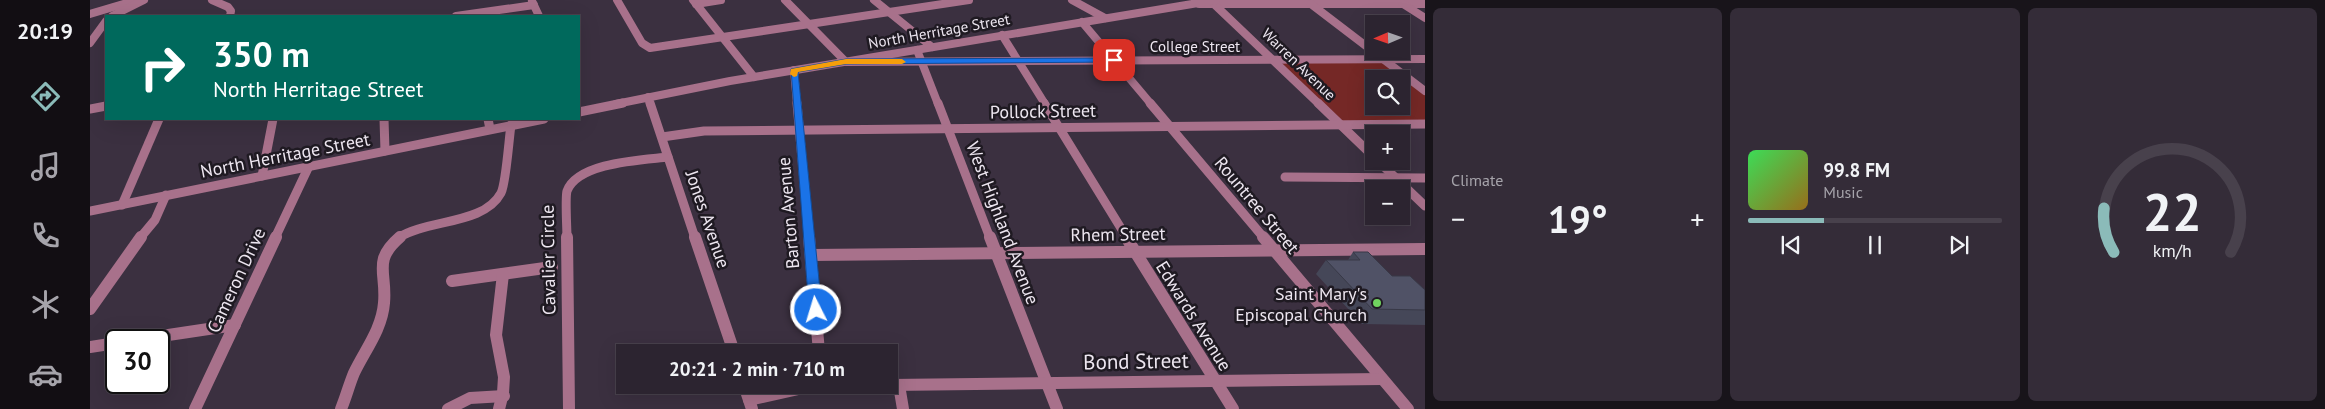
<!DOCTYPE html>
<html lang="en">
<head>
<meta charset="utf-8">
<style>
  :root { --surface:#2c2430; --page:#342c38; --text:#f1f3f6; --muted:#a6a4ab; --line:#48414c; --accent:#8bbbb9 }
  body { margin:0; font-family:"PT Sans",sans-serif; background:var(--page); color:var(--text); height:100vh; display:flex; flex-direction:column; font-size:19px; white-space:nowrap }
  * { box-sizing:border-box; margin:0 }
  p { font-size:16px; color:var(--muted) }
  .icon { flex:none; width:28px; height:28px; fill:none; stroke:currentColor; stroke-width:2; stroke-linecap:round; stroke-linejoin:round }
  .map { position:relative; flex:1; overflow:hidden }
  .panel { display:flex; flex-direction:column; gap:8px; padding:8px; background:#18141a; width:900px }
  .panel>* { flex:none }
  .top-card { position:absolute; left:15px; top:15px; width:475px; height:105px; border-radius:0px; box-shadow:0 5px 20px #0002,0 0 0 1px var(--line); background:#00695c; color:#fff; overflow:hidden }
  .needle { width:32px; rotate:268deg }
  .fabs { position:absolute; left:1275px; top:15px; display:grid; gap:10px }
  .fabs a { display:grid; place-items:center; width:45px; height:45px; border-radius:0px; background:var(--surface); box-shadow:0 5px 20px #0002,0 0 0 1px var(--line); font-size:25px }
  .speed { position:absolute; left:15px; top:329px; display:flex; gap:10px; font-size:25px; font-weight:700; text-align:center }
  .speed>* { display:grid; place-content:center; width:65px; height:65px; border-radius:50%; background:var(--surface); box-shadow:0 5px 20px #0002,0 0 0 1px var(--line); line-height:1 }
  .speed .limit { border:2px solid #111; border-radius:8px; background:#fff; color:#111 }
  .pin { position:absolute; display:grid; place-items:center; width:42px; height:42px; color:#fff; margin:-21px; border-radius:10px; box-shadow:0 2px 8px #0006 }
  .me { position:absolute; width:55px; margin:-28px; rotate:355deg; stroke-linejoin:round; filter:drop-shadow(0 0 4px #0008) }
  .turn { display:flex; align-items:center; gap:18px; height:105px; padding:0 25px; font-size:22px }
  .turn .icon { width:65px; height:65px; stroke-width:2.5 }
  .turn b { display:block; font-size:35px; line-height:42px }
  .big { font-size:38px; font-weight:800; line-height:1.1 }
  .panel .tile { flex:1; display:flex; flex-direction:column; justify-content:center; gap:8px; min-width:0; padding:0 18px; border-radius:8px; background:var(--page) }
  .panel .dial { align-items:center; gap:0 }
  .dial svg { height:130px; overflow:visible; fill:none; stroke:var(--line); stroke-width:7; stroke-linecap:round; text-anchor:middle }
  .dial text { fill:var(--text); stroke:none }
  .song { display:flex; align-items:center; gap:15px }
  .cover { width:60px; height:60px; border-radius:8px; background:linear-gradient(135deg,hsl(130 70% 55%),hsl(40 70% 35%)) }
  .played { height:5px; border-radius:2px; background:linear-gradient(90deg,var(--accent) 30%,var(--line) 30%) }
  .keys { display:flex; justify-content:space-around; direction:ltr }
  .heat { display:flex; justify-content:space-between; align-items:center; font-size:28px; direction:ltr }
  .panel .tiles { flex:1; display:grid; gap:8px; grid-template-columns:repeat(3,1fr) }
  .trip { position:absolute; left:526px; top:344px; width:282px; height:50px; border-radius:0px; background:var(--surface); box-shadow:0 5px 20px #0002,0 0 0 1px var(--line); font-weight:800; line-height:50px; text-align:center }
  main { display:flex; flex:1; min-height:0 }
  .dock { display:flex; flex-direction:column; width:90px; justify-content:space-around; align-items:center; background:#120e13; color:var(--muted) }
  .dock .icon { width:35px; height:35px }
  .dock .current { color:var(--accent) }
  .dock b { font-size:22px; color:var(--text) }
  .map>svg:first-child { display:block }
</style>
</head>
<body>
<main>
<nav class="dock">
<b>20:19</b>
<svg class="icon current" aria-label="directions" viewBox="0 0 24 24"><path d="M12 3l9 9-9 9-9-9zM9 14v-3h6M13 9l2 2-2 2"/></svg>
<svg class="icon" aria-label="music" viewBox="0 0 24 24"><path d="M9 18V5l10-2v13"/><circle cx="6" cy="18" r="3"/><circle cx="16" cy="16" r="3"/></svg>
<svg class="icon" aria-label="phone" viewBox="0 0 24 24"><path d="M5 4h4l2 5-3 2q2 4 5 5l2-3 5 2v4C11 20 4 13 5 4z"/></svg>
<svg class="icon" aria-label="climate" viewBox="0 0 24 24"><path d="M12 3v18M4 7l16 10M4 17L20 7"/></svg>
<svg class="icon" aria-label="car" viewBox="0 0 24 24"><path d="M5 17H2v-5l4-1 3-4h7l3 4 3 1v5h-3M9 17h6M6 11h13"/><circle cx="7" cy="17" r="2"/><circle cx="17" cy="17" r="2"/></svg>
</nav>
<div class="map">
<svg width="1335" height="409" viewBox="0 0 1335 409">
  <rect width="100%" height="100%" fill="#3b3040"/>
  <path fill="#752826" fill-rule="evenodd" d="M 1189,62 L 1292,62 L 1335,95 L 1335,121 L 1251,122 ZM 1284,79 L 1311,79 L 1311,106 L 1284,106 Z"/>
  <g fill="none" stroke-linecap="round" stroke-linejoin="round">
    <g stroke="#a8718b" stroke-width="8">
      <polyline points="122,0 138,7 141,11 140,16"/>
      <polyline points="527,0 552,43 560,48 879,0"/>
      <polyline points="603,0 664,77"/>
      <polyline points="695,0 756,62 1335,59"/>
      <polyline points="982,0 1015,18"/>
      <polyline points="442,1 449,16"/>
      <polyline points="606,4 631,0"/>
      <polyline points="1109,4 1335,4"/>
      <polyline points="1221,4 1335,91"/>
      <polyline points="1313,4 1335,18"/>
      <polyline points="1125,5 1229,104"/>
      <polyline points="0,14 47,0"/>
      <polyline points="366,16 444,5"/>
      <polyline points="992,22 1061,104"/>
      <polyline points="912,35 955,104"/>
      <polyline points="827,50 848,104"/>
      <polyline points="704,70 707,104"/>
      <polyline points="558,97 560,104"/>
    </g>
    <g stroke="#a8718b" stroke-width="9">
      <polyline points="560,103 605,238"/>
      <polyline points="707,103 719,238"/>
      <polyline points="848,103 900,238"/>
      <polyline points="954,103 1037,238"/>
      <polyline points="1060,103 1174,238"/>
      <polyline points="1228,103 1284,157"/>
      <polyline points="0,109 16,106"/>
      <polyline points="294,119 295,151"/>
      <polyline points="398,119 400,129"/>
      <polyline points="572,137 614,131 1335,124"/>
      <polyline points="1288,161 1335,206"/>
      <polyline points="172,176 183,119"/>
      <polyline points="1195,177 1335,178"/>
      <polyline points="32,205 69,119"/>
      <polyline points="50,238 65,220 76,195"/>
      <polyline points="185,238 219,166"/>
      <path d="M 308,238 C 337,219 394,225 411,193 C 416,184 419,138 421,125"/>
      <path d="M 477,238 C 477,228 475,198 477,191 C 488,162 553,160 578,157"/>
    </g>
    <g stroke="#a8718b" stroke-width="12">
      <polyline points="477,237 479,409"/>
      <polyline points="605,237 644,352"/>
      <polyline points="719,237 729,352"/>
      <polyline points="900,237 967,409"/>
      <polyline points="1036,237 1143,409"/>
      <polyline points="1173,237 1318,409"/>
      <polyline points="721,255 1335,249"/>
      <polyline points="362,281 462,267"/>
      <polyline points="0,309 51,237"/>
      <polyline points="45,340 145,325"/>
      <polyline points="0,347 26,343"/>
      <polyline points="654,385 662,409"/>
      <polyline points="800,385 1292,379"/>
      <polyline points="809,385 813,409"/>
      <polyline points="659,400 722,386 800,385"/>
      <polyline points="105,409 186,237"/>
      <path d="M 251,409 C 256,397 259,385 264,373 C 275,350 292,329 294,303 C 297,272 282,261 310,237"/>
      <polyline points="358,409 380,398 414,396"/>
      <polyline points="409,409 413,393 414,377 406,335 413,274"/>
    </g>
    <g stroke="#a8718b" stroke-width="8">
      <polyline points="784,0 842,47"/>
      <polyline points="22,16 54,0"/>
      <polyline points="0,43 16,21"/>
      <polyline points="526,104 640,81 1126,0"/>
    </g>
    <g stroke="#a8718b" stroke-width="9">
      <polyline points="489,112 533,103"/>
      <polyline points="0,211 454,119"/>
    </g>
  </g>
  <polygon fill="#454758" points="1263,252 1302,276 1335,290 1335,325 1272,324 1226,274 1236,260 1258,260"/>
  <polygon fill="#505266" stroke="#383947" points="1263,252 1278,252 1302,276 1320,276 1335,290 1335,310 1282,309 1236,260 1270,260"/>
  <polygon fill="#1a73e8" stroke="#114b97" points="1024,58 1029,60 1027,62 756,64 708,72 732,310 730,313 721,313 719,310 701,69 756,59"/>
  <polygon fill="#f59e0b" points="756,59 812,59 816,62 812,64 756,64 708,72 707,76 704,77 700,74 701,69"/>
  <circle fill="#70d35f" stroke="#1f1a22" stroke-width="2" cx="1287" cy="303" r="5"/>
  <g text-anchor="middle" dominant-baseline="central" stroke-width="5" stroke-linejoin="round" paint-order="stroke">
    <g font-size="15" fill="#ede6f0" stroke="#1f1a22">
      <text transform="translate(849 31) rotate(-10)">North Herritage Street</text>
      <text x="1105" y="46">College Street</text>
      <text transform="translate(1209 64) rotate(44)">Warren Avenue</text>
    </g>
    <g font-size="18" fill="#ede6f0" stroke="#1f1a22">
      <text transform="translate(953 111) rotate(-1)">Pollock Street</text>
      <text transform="translate(195 155) rotate(-11)">North Herritage Street</text>
      <text transform="translate(1167 205) rotate(50)">Rountree Street</text>
      <text transform="translate(698 213) rotate(-95)">Barton Avenue</text>
      <text transform="translate(618 219) rotate(71)">Jones Avenue</text>
      <text transform="translate(913 223) rotate(69)">West Highland Avenue</text>
      <text transform="translate(1028 234) rotate(-1)">Rhem Street</text>
      <text transform="translate(458 260) rotate(-91)">Cavalier Circle</text>
      <text transform="translate(146 280) rotate(-65)">Cameron Drive</text>
      <text transform="translate(1104 316) rotate(58)">Edwards Avenue</text>
    </g>
    <g font-size="18" fill="#ede6f0" stroke="#1f1a22" text-anchor="end">
      <text x="1277" y="293">Saint Mary's<tspan x="1277" dy="21">Episcopal Church</tspan></text>
    </g>
    <g font-size="21" fill="#ede6f0" stroke="#1f1a22">
      <text transform="translate(1046 361) rotate(-1)">Bond Street</text>
    </g>
  </g>
</svg>
<div class="fabs">
<a><svg class="needle" viewBox="-14 -14 28 28"><path d="M0-13l5 13h-10z" fill="#e53935"/><path d="M0 13l5-13h-10z" fill="#a6a4ab"/></svg></a>
<a><svg class="icon" aria-label="search" viewBox="0 0 24 24"><circle cx="10" cy="10" r="6"/><path d="M15 15l6 6"/></svg></a>
<a>+</a>
<a>−</a>
</div>
<div class="speed"><div class="limit">30</div></div>
<div class="pin" style="left:1024px;top:60px;background:#d93025"><svg class="icon" aria-label="arrive" viewBox="0 0 24 24"><path d="M6 21V4h12l-3 4 3 4H6"/></svg></div>
<svg class="me" style="left:726px;top:310px" viewBox="-20 -20 40 40"><circle r="17" fill="#1a73e8" stroke="#fff" stroke-width="3"/><path d="M0-11L8 9 0 5-8 9z" fill="#fff"/></svg>
<div class="trip">20:21 · 2 min · 710 m</div>
<div class="top-card">
<div class="turn"><svg class="icon" aria-label="right" viewBox="0 0 24 24"><path d="M7 20v-9h11M14 6l5 5-5 5"/></svg><div><b>350 m</b>North Herritage Street</div></div>
</div>
</div>
<section class="panel">
<div class="tiles">
<div class="tile"><p>Climate</p>
<div class="heat"><a>−</a><b class="big">19°</b><a>+</a></div>
</div>
<div class="tile">
<div class="song"><i class="cover"></i><div><b>99.8 FM</b><p>Music</p></div></div>
<div class="played"></div>
<div class="keys"><svg class="icon" aria-label="previous" viewBox="0 0 24 24"><path d="M18 5L8 12l10 7zM5 5v14"/></svg><svg class="icon" aria-label="pause" viewBox="0 0 24 24"><path d="M8 5v14M16 5v14"/></svg><svg class="icon" aria-label="next" viewBox="0 0 24 24"><path d="M6 5l10 7-10 7zM19 5v14"/></svg></div>
</div>
<div class="tile dial"><svg viewBox="0 0 100 80">
<path d="M14 69A42 42 0 1 1 86 69"/>
<path d="M14 69A42 42 0 0 1 8 42" stroke="#8bbbb9"/>
<text x="50" y="56" font-size="32" font-weight="700">22</text>
<text x="50" y="72" font-size="11">km/h</text>
</svg></div>
</div>
</section>
</main>
</body>
</html>
